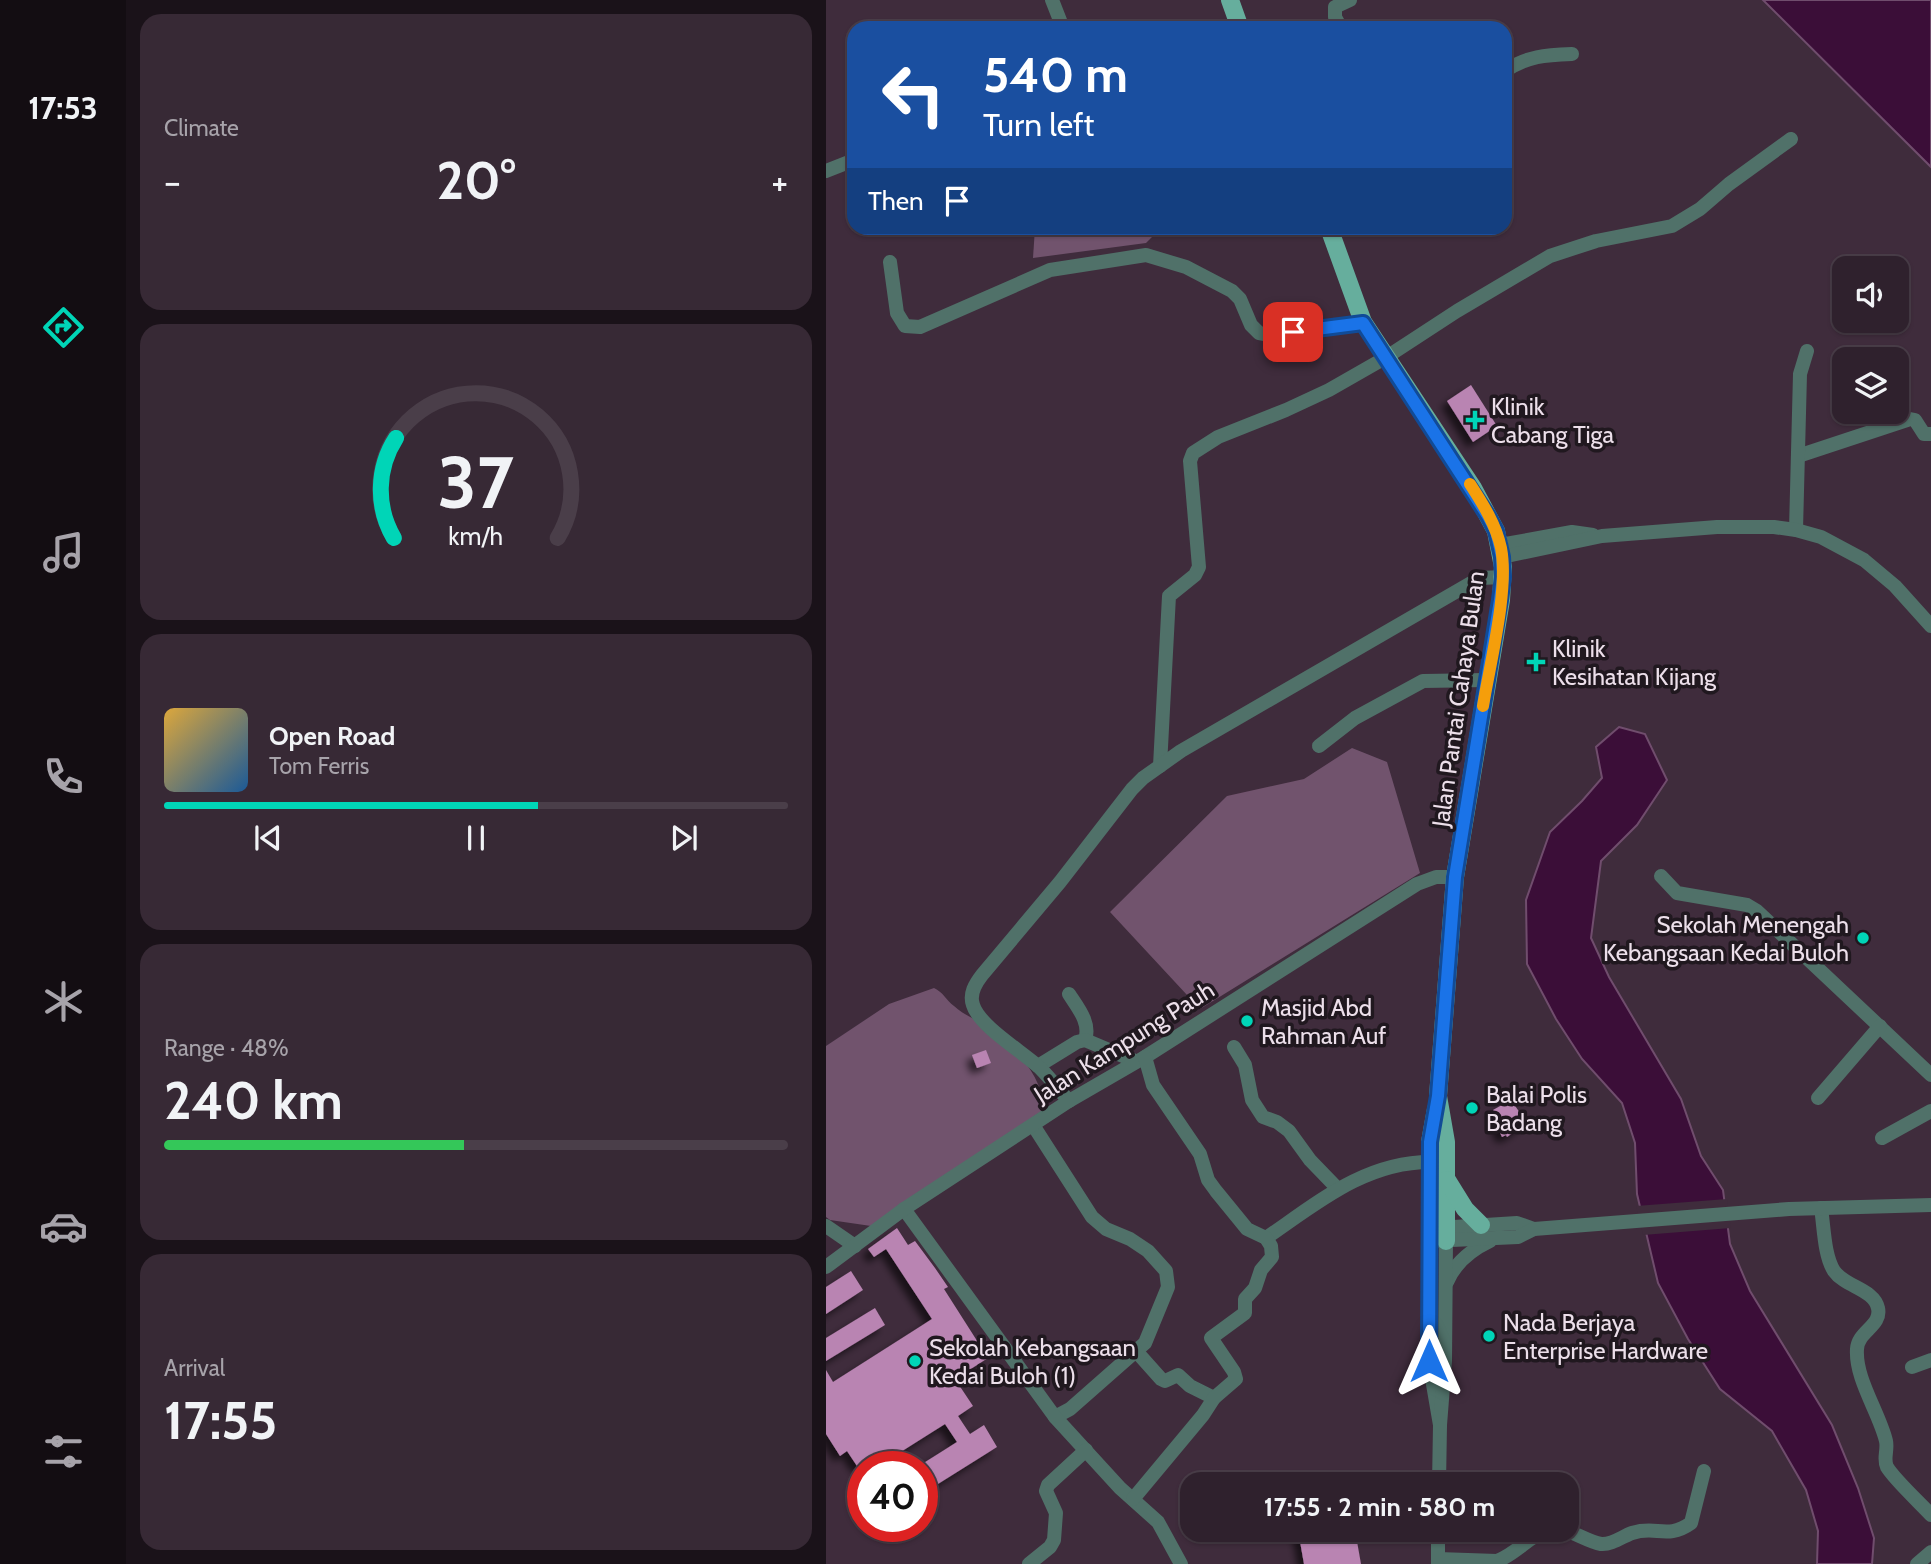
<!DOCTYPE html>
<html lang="en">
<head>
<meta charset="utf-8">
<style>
  :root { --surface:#2f212d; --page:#372935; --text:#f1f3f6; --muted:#a7a3aa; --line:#4a3e49; --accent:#00d5b7 }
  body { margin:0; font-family:Cabin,sans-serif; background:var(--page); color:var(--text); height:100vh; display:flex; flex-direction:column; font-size:26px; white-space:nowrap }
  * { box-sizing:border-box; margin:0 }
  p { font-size:23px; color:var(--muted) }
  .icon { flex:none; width:38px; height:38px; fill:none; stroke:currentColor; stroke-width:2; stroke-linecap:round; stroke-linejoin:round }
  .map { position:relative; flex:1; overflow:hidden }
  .drawer { display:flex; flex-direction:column; gap:14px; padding:14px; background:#1a1219; width:700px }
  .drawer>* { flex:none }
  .banner { position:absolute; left:21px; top:21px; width:665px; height:214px; border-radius:21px; box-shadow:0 2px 5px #0004,0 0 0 2px var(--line); background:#1a4fa0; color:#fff; overflow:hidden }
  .fabs { position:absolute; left:1006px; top:256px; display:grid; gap:14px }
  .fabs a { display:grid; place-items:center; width:77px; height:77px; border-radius:14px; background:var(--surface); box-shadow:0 2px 5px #0004,0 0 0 2px var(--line); font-size:35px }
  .speed { position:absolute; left:21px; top:1451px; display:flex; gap:14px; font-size:35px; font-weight:700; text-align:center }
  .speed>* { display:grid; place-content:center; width:91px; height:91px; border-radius:50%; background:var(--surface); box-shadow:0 2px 5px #0004,0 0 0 2px var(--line); line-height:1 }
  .speed .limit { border:10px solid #d22; background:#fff; color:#111 }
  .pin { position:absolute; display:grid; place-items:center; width:60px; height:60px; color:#fff; margin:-30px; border-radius:14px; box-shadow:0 4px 10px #0006 }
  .me { position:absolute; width:77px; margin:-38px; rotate:0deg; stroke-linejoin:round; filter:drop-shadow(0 0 5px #0008) }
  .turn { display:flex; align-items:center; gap:24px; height:147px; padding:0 21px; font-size:32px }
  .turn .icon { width:91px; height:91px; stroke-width:2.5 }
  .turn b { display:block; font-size:49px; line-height:60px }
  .then { display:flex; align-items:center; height:66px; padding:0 21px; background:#0003; gap:14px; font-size:26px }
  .big { font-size:52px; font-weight:700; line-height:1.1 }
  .drawer .tile { flex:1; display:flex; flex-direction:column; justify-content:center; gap:10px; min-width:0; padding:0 24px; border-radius:21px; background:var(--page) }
  .drawer .dial { align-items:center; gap:0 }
  .dial svg { height:182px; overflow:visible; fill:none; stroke:var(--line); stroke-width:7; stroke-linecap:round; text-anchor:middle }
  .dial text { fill:var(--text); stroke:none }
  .song { display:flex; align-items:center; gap:21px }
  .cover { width:84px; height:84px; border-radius:10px; background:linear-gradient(135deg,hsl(40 70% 55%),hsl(210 70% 35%)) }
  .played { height:7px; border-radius:4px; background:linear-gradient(90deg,var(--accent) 60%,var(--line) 60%) }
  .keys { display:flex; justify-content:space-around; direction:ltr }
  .heat { display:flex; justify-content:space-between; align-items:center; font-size:38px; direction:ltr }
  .charge { height:10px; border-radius:5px; background:linear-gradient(90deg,#34c759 48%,var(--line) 0) }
  .trip { position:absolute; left:354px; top:1472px; width:399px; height:70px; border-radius:21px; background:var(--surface); box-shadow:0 2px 5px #0004,0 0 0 2px var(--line); font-weight:700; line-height:70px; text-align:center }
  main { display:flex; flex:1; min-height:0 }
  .tabs { display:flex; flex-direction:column; width:126px; justify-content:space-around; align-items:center; background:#130d12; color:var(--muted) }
  .tabs .icon { width:49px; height:49px }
  .tabs .current { color:var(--accent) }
  .tabs b { font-size:32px; color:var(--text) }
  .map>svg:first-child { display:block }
</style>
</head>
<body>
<main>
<nav class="tabs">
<b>17:53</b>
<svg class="icon current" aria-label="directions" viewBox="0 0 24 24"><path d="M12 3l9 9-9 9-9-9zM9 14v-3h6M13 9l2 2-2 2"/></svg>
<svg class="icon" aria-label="music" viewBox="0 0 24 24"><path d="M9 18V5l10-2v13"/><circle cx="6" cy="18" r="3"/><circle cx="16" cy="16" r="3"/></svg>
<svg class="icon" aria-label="phone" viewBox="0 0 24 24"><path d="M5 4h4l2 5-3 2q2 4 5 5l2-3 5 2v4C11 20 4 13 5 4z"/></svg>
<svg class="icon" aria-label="climate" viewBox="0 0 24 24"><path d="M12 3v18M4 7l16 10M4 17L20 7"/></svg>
<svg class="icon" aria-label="car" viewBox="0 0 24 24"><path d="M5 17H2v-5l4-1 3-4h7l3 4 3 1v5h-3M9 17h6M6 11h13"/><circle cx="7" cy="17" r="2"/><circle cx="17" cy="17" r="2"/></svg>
<svg class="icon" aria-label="filters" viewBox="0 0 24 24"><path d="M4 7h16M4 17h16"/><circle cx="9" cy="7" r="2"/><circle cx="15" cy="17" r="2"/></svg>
</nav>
<section class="drawer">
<div class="tile"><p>Climate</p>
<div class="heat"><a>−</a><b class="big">20°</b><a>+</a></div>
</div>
<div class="tile dial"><svg viewBox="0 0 100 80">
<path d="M14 69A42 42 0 1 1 86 69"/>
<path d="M14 69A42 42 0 0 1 15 25" stroke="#00d5b7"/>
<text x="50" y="56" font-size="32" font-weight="700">37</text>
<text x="50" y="72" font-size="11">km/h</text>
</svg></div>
<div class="tile">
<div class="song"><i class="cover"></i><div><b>Open Road</b><p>Tom Ferris</p></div></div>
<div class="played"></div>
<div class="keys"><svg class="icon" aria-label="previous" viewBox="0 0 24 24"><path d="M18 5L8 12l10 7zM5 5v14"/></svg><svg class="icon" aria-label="pause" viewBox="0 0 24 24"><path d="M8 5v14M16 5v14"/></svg><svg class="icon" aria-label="next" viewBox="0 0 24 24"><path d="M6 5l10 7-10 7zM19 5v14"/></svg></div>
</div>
<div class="tile"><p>Range · 48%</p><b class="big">240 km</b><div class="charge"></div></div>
<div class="tile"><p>Arrival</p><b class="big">17:55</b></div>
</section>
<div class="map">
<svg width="1105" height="1564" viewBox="0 0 1105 1564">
  <defs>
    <filter id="shadow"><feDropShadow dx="-6" dy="6" stdDeviation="3.5" flood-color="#0009"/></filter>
  </defs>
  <rect width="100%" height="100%" fill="#3f2c3c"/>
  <g fill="#71536d">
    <polygon points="209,228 335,228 320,243 207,258"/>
    <polygon points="526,748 561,762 594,873 374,1009 284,912 401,796 478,779"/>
    <path d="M 108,988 C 117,992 120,1000 128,1006 C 134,1012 143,1016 151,1021 C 185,1045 213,1067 219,1109 L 45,1226 L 4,1220 L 0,1217 L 0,1046 L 63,1004 Z"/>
  </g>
  <g fill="#3b0e38" stroke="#704d6d" stroke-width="2">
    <polygon points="937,0 1105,0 1105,167"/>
    <polygon points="793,727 819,734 841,780 811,825 775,861 765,938 783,977 855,1099 875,1156 897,1190 904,1244 924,1291 1006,1425 1032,1488 1048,1538 1046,1564 991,1564 992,1531 980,1490 946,1431 894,1389 862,1339 832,1283 811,1194 809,1143 796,1103 756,1059 730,1019 701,964 700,900 724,832 756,801 776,778 770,747"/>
  </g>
  <polygon fill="#3f2c3c" points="901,1199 905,1228 817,1235 810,1206"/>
  <g fill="#b984b2" filter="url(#shadow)">
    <polygon points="645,385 671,426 647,442 621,401"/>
    <polygon points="160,1050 165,1063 151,1068 146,1055"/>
    <polygon points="685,1100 701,1123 681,1137 680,1135 676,1137 670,1124 674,1122 667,1110"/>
    <polygon points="71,1228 82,1245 89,1241 109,1268 122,1287 118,1289 162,1358 129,1379 147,1406 132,1416 144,1434 158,1425 171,1447 96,1494 96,1464 131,1442 119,1424 62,1460 67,1466 31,1466 21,1451 14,1456 0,1434 0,1370 7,1382 106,1319 60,1249 48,1257 42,1249"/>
    <polygon points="25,1271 37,1290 0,1314 0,1287"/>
    <polygon points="49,1308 59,1325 0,1361 0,1338"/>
    <polygon points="472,1530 529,1530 535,1564 478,1564"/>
  </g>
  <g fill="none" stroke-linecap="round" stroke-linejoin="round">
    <g stroke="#507169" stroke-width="14">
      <polyline points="226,0 237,28"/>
      <polyline points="515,28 509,17 509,7 524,0"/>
      <path d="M 679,71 C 701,56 720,55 746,54"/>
      <polyline points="0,171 28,160"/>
      <polyline points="64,262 71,313 79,326 94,327 224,270 320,255 360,267 406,291 414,299 425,325 433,333 444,335 537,322"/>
      <polyline points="972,456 1084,419 1089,420 1098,434 1105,434"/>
      <polyline points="970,530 974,374 981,351"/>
      <polyline points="674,545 746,532 767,535"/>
      <polyline points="676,557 776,536 891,527 948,527 970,530 995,537 1038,560 1069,586 1105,626"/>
      <polyline points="493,746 529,718 597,681 661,680"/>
      <polyline points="334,766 343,596 369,575 373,567 364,461 367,453 392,437 460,410 503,390 559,358 631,311 724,256 770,241 846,226 874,209 903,184 965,139"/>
      <polyline points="835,876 851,893 921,905 931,911 1105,1075"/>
      <path d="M 243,994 C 252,1008 265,1023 259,1040"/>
      <polyline points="408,1047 419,1065 426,1100 437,1117 451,1122 463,1131 484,1160 512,1189"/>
      <polyline points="212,1066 251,1042 259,1040 309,1061"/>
      <polyline points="992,1098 1054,1026"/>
      <path d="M 243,1101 C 233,1090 224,1078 214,1068 C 197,1052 153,1026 147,1005 C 143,994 149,984 156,975 L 234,882 L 306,789 L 317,778 L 355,751 L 645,583 L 654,578 L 677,577"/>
      <polyline points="207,1125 266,1217 280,1229 304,1239 322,1251 340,1271 342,1287 319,1343 244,1409 229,1417"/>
      <polyline points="1056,1138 1105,1111"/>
      <path d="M 995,1208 C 998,1227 998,1255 1008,1271 C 1019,1287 1048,1289 1052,1308 C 1056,1326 1032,1331 1031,1349 C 1029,1379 1053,1412 1060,1441 C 1062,1450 1057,1459 1061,1467 C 1068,1479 1094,1503 1105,1515"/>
      <polyline points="78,1209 229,1417 294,1488 332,1522 355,1564"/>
      <polyline points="0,1226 29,1246"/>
      <polyline points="612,1228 691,1223 708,1229"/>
      <path d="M 440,1238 C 491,1203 539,1162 604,1162"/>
      <polyline points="0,1267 78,1209 243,1101 319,1057 591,884 610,877 629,877"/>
      <path d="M 621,1282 C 629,1263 645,1250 664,1241"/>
      <polyline points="310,1351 335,1379 339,1381 352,1375 364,1386 388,1398"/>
      <polyline points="1086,1367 1105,1360"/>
      <polyline points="614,1425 603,1361 604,1241 692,1237 708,1229 963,1209 1105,1205"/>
      <polyline points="613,1484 614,1425 619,1361 620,1241"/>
      <polyline points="307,1499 377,1415 388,1398 410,1379 408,1372 385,1338 419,1313 419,1299 429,1288 435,1270 446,1257 445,1246 440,1238 421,1229 390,1191 382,1180 374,1154 327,1085 319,1057"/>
      <path d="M 738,1530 C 750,1533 763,1542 775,1544 C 786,1545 797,1536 806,1533 C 830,1525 841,1540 865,1523 L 878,1471"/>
      <path d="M 612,1559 L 671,1561 C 690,1554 702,1537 721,1530"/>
      <polyline points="203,1564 224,1547 228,1540 230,1513 220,1491 222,1485 260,1450"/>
      <polyline points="612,1564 612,1530"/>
      <polyline points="1091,1564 1105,1552"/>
    </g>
    <g stroke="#66ae9d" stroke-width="18">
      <polyline points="404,0 414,28"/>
      <polyline points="503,228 537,322 647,488 670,531 677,567 675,600 629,877 612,1096 620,1142 620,1241"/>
      <polyline points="621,1180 639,1209 655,1225"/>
      <polyline points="604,1241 604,1142 610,1109"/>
    </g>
  </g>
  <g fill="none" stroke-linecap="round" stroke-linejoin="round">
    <defs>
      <polyline id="route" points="467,332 537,323 662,516 670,531 676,557 677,577 674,600 629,877 612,1096 604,1142 603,1361"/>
    </defs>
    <use href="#route" stroke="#114b97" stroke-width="18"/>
    <use href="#route" stroke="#1a73e8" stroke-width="12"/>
    <path stroke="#f59e0b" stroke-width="12" d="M 644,484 C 657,504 670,525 675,548 C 683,590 664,663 657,706"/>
  </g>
  <g fill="#00d5b7" stroke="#20181f" stroke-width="2.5">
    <path d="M645.5 409.5h7v7h7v7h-7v7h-7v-7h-7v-7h7z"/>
    <path d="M706.5 651.5h7v7h7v7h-7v7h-7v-7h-7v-7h7z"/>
    <circle cx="1037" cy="938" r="7"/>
    <circle cx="421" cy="1021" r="7"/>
    <circle cx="646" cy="1108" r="7"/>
    <circle cx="663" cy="1336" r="7"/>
    <circle cx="89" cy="1361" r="7"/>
  </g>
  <g text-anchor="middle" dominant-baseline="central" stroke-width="7" stroke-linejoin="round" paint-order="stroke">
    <g font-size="24" fill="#ecdfea" stroke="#20181f" text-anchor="start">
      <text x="665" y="406">Klinik<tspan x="665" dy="28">Cabang Tiga</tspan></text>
      <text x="726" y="648">Klinik<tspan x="726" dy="28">Kesihatan Kijang</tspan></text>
      <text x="1023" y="924" text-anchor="end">Sekolah Menengah<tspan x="1023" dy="28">Kebangsaan Kedai Buloh</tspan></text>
      <text x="435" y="1007">Masjid Abd<tspan x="435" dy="28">Rahman Auf</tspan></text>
      <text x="660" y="1094">Balai Polis<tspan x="660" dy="28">Badang</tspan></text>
      <text x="677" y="1322">Nada Berjaya<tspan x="677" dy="28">Enterprise Hardware</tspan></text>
      <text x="103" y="1347">Sekolah Kebangsaan<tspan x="103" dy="28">Kedai Buloh (1)</tspan></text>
    </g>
    <g font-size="24" fill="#ecdfea" stroke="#20181f">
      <text transform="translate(632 699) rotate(-82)">Jalan Pantai Cahaya Bulan</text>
      <text transform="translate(298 1042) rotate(-32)">Jalan Kampung Pauh</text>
    </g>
  </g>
</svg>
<div class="fabs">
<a><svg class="icon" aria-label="sound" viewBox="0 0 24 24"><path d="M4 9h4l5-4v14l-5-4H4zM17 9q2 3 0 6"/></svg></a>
<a><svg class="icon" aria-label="layers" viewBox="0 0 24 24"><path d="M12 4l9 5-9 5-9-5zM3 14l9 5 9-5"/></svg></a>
</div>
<div class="speed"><div class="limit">40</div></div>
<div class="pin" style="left:467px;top:332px;background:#d93025"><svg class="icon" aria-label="arrive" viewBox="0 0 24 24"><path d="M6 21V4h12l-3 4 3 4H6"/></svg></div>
<svg class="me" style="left:603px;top:1361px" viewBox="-20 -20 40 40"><path d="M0-17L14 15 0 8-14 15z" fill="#1a73e8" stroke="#fff" stroke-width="4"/></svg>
<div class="trip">17:55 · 2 min · 580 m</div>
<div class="banner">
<div class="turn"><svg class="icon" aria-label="left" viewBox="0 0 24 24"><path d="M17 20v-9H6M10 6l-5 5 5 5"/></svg><div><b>540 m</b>Turn left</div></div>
<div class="then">Then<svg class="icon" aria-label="arrive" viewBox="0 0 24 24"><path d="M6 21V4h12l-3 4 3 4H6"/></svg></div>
</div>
</div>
</main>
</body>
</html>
